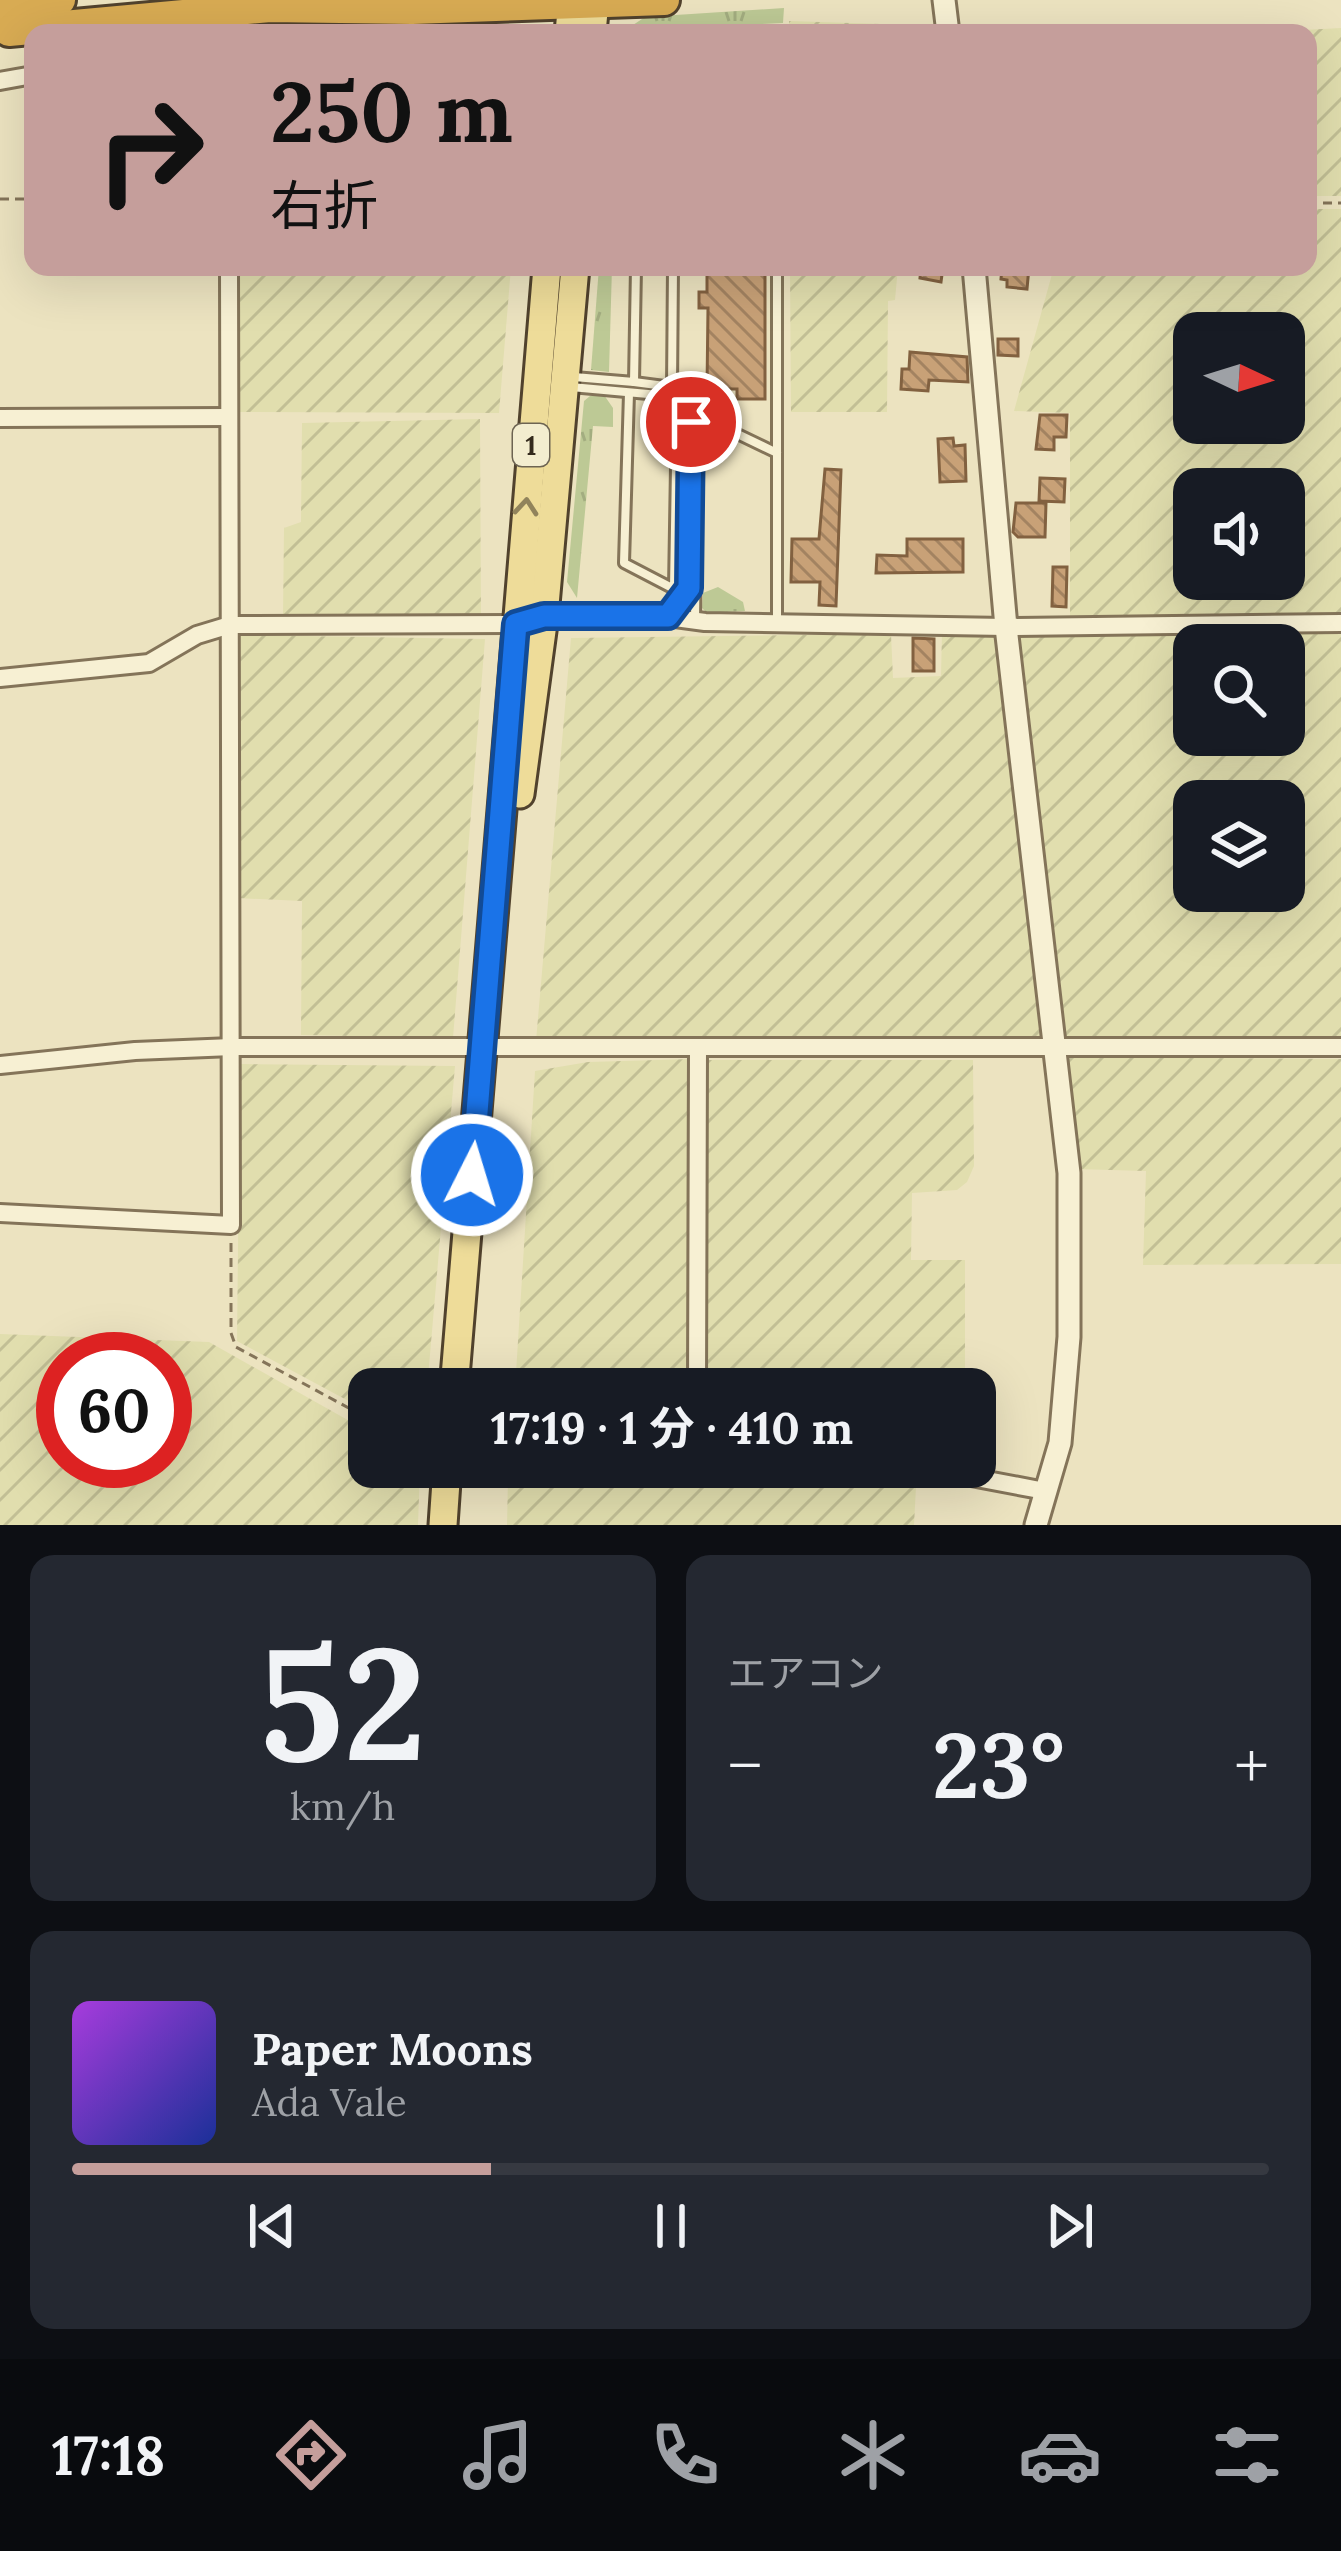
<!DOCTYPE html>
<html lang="ja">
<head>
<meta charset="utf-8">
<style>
  :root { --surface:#171b24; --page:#242831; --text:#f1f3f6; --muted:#9ea1a6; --line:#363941; --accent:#c59e9b }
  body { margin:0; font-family:Lora,"Noto Sans JP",serif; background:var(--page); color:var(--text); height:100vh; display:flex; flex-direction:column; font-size:45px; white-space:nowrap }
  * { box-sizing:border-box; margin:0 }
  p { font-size:39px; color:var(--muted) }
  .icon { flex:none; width:66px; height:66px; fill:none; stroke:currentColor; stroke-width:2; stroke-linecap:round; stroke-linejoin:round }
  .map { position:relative; height:1525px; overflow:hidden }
  .side { display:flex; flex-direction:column; gap:30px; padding:30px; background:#0d0f14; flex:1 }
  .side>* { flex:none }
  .top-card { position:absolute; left:24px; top:24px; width:1293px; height:252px; border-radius:24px; box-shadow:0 12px 48px #0002; background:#c59e9b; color:#111; overflow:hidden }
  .needle { width:78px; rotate:94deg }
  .fabs { position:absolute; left:1173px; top:312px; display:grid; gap:24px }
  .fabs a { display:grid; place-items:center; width:132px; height:132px; border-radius:24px; background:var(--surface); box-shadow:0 12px 48px #0002; font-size:60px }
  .speed { position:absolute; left:36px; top:1332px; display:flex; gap:24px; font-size:60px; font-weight:700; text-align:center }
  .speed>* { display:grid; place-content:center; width:156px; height:156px; border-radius:50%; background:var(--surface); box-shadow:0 12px 48px #0002; line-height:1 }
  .speed .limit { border:18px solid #d22; background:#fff; color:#111 }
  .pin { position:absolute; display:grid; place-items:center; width:102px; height:102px; color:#fff; margin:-51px; border:6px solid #fff; border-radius:50%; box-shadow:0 3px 12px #0007 }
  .me { position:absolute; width:132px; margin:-66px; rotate:5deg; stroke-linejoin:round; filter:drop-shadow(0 0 9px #0008) }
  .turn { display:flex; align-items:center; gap:42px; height:252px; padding:0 48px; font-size:54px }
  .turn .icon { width:156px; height:156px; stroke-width:2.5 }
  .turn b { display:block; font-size:84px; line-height:102px }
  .big { font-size:90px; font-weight:700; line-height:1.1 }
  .side .tile { flex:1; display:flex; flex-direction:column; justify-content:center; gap:18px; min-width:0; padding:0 42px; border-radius:24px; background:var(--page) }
  .side .dial { align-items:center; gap:0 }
  .dial b { font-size:156px; line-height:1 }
  .song { display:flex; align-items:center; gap:36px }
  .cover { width:144px; height:144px; border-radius:18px; background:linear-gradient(135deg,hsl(280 70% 55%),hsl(230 70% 35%)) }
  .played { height:12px; border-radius:6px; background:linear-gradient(90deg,var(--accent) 35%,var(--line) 35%) }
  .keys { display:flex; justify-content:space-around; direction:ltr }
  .heat { display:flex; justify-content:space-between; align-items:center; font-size:66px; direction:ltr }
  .side .tiles { flex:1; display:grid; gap:30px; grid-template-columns:1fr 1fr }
  .tile:last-child { grid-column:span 2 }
  .trip { position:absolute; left:348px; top:1368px; width:648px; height:120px; border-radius:24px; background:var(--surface); box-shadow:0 12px 48px #0002; font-weight:700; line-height:120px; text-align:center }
  .tabs { display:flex; height:192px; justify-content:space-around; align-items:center; background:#090b0e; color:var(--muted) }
  .tabs .icon { width:84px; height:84px }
  .tabs .on { color:var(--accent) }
  .tabs b { font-size:54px; color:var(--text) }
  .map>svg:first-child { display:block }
</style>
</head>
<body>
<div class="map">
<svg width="1341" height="1525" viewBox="0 0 1341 1525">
  <defs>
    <pattern id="farmland-furrows" width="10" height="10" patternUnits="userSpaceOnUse" patternTransform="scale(3)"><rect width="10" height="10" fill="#e1deae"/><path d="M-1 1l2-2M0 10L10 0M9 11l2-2" fill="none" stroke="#c2bf95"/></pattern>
    <pattern id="grass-tufts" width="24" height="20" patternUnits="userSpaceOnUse" patternTransform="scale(3)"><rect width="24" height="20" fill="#bdc995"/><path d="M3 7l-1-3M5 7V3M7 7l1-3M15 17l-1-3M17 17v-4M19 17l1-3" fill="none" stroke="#a3ad80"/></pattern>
    <pattern id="building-back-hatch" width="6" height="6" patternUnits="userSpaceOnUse" patternTransform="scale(3)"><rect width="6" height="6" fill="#c8a177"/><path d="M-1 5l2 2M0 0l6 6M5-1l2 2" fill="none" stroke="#a38361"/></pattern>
  </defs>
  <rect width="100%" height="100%" fill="#ece3c0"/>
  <g fill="url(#farmland-furrows)" fill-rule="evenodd">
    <polygon points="789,21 881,24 881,33 789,33"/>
    <polygon points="1341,28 1341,196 1308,196 1308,33 1245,33"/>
    <path d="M 1308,209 L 1341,209 L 1341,616 L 1070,616 L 1070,413 L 1014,411 L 1054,267 L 1308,267 ZM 1194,333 L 1284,333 L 1284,423 L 1194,423 ZM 1194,489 L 1284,489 L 1284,579 L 1194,579 Z"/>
    <polygon points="235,267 511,267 499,413 237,412"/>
    <polygon points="790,267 898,267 895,300 888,301 887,412 791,412"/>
    <polygon points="480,419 481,616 283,616 284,528 301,522 302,423"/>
    <polygon points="942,632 998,634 1046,1038 536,1041 571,638 891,634 893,678 941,676"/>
    <path d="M 1019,633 L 1341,633 L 1341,1042 L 1060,1042 ZM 1194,645 L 1284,645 L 1284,735 L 1194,735 ZM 1194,801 L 1284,801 L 1284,891 L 1194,891 Z"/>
    <polygon points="237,635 485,639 453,1038 301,1035 302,901 237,898"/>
    <polygon points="1066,1057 1341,1059 1341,1264 1143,1265 1146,1171 1075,1169"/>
    <polygon points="693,1059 691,1389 515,1389 535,1071 588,1062"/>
    <polygon points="703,1060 973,1060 974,1166 967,1182 957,1190 912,1193 911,1260 965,1260 965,1389 702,1389"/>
    <polygon points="240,1064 455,1066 427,1389 369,1389 369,1412 237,1341"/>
    <path d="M 0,1334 L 209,1342 L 369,1432 L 369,1467 L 420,1467 L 418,1525 L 0,1525 ZM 63,1359 L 165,1359 L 165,1461 L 63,1461 Z"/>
    <polygon points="508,1479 916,1487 914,1525 507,1525"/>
  </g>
  <g fill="url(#grass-tufts)">
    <polygon points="784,8 783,23 722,26 743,27 743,33 621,33 645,17"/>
    <polygon points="599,267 612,267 609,372 591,370"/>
    <polygon points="604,395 613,408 613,427 593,426 577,598 567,582 584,401 590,396"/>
    <polygon points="718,587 743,602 745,611 707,613 702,608 703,593"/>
  </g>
  <g fill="url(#building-back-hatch)" stroke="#826140" stroke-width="3">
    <polygon points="707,267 765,267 765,399 737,399 737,389 707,389 708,308 699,308 699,292 707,292"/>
    <polygon points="921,267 943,267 941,282 920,278"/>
    <polygon points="1002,267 1029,267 1027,289 1007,287 1007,280 1001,279"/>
    <polygon points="998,339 1018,339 1018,356 998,355"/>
    <polygon points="910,352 967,357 968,382 929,380 928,391 901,389 902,369 909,369"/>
    <polygon points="1040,415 1067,415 1066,437 1054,437 1054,450 1036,449"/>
    <polygon points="953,438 954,446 965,445 966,481 940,482 938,439"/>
    <polygon points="825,469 841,470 836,606 819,605 820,582 791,582 792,539 819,539"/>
    <polygon points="1040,478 1065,479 1064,502 1039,501"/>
    <polygon points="1016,503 1046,503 1045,537 1018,537 1013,532"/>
    <polygon points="907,539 963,539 963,572 876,573 877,555 907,556"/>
    <polygon points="1053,567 1067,567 1066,607 1052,606"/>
    <polygon points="913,638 934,639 934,671 913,671"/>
  </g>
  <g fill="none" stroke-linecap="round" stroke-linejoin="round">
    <defs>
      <g id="service">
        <polyline points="777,267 777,621"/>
        <polyline points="574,377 634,382 636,267"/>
        <polyline points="634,382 672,387 698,415 695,619"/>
        <polyline points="571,387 670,396 691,423 690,588 668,615"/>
        <polyline points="672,387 673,267"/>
        <polyline points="629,393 624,563 674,589 677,405"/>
        <polyline points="698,415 777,453"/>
      </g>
      <g id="minor">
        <polyline points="0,81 33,75"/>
        <polyline points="0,418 229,417"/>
        <path d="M 0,678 L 149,663 L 197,635 L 230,625 L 516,624 C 576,608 645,613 705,622 L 1006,627 L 1341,623"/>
        <polyline points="0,1065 135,1051 232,1047 1341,1047"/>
        <polyline points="0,1213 231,1225 229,267"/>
        <polyline points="697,1389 698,1048"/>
        <polyline points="447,1469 934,1470 1045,1491"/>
      </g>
      <g id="tertiary">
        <polyline points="944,0 948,33"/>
        <polyline points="974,267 1006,627 1069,1173 1069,1337 1060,1443 1036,1525"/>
      </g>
      <g id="primary">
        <polyline points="569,33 572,0"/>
        <polyline points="592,33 595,0"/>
        <polyline points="520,794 544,616 575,267"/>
        <polyline points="454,1389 547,267"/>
        <polyline points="443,1525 447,1467"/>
      </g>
      <g id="motorway">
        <polyline points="0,13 60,0"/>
        <polyline points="9,31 270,7 412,9 664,0"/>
      </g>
    </defs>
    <use href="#service" stroke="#847459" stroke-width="14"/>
    <use href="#minor" stroke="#847459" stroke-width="22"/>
    <use href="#tertiary" stroke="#847459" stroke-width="27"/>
    <use href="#primary" stroke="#51422d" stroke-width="33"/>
    <use href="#motorway" stroke="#51422d" stroke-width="36"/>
    <g stroke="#847459" stroke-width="3" stroke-dasharray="9 6" stroke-linecap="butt">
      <polyline points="0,199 33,199"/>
      <polyline points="1308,203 1341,203"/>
      <polyline points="231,1243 231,1333 236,1347 369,1419"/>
    </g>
    <use href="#service" stroke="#f7f0d3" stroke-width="8"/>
    <use href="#minor" stroke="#f7f0d3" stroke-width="16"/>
    <use href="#tertiary" stroke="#f7f0d3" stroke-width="21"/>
    <use href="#primary" stroke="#eedc99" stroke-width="27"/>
    <use href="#motorway" stroke="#d8ab53" stroke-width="30"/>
  </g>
  <defs><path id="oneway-chevron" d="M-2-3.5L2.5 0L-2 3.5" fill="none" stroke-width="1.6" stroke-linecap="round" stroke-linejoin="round" transform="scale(3)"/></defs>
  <use stroke="#91835b" href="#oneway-chevron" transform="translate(526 507) rotate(-85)"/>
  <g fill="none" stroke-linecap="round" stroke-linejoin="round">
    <defs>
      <polyline id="route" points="472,1175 516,624 544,616 668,616 689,588 691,422"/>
    </defs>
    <use href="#route" stroke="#114b97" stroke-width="30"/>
    <use href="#route" stroke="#1a73e8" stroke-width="21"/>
  </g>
  <g text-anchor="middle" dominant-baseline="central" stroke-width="12" stroke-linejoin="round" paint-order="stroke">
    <rect fill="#f3edcf" stroke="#6d6452" stroke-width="3" x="513" y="424" width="36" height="42" rx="9"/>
    <g font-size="27" font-weight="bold" fill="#342a1d">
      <text x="531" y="445">1</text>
    </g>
  </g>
</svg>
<div class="fabs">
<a><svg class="needle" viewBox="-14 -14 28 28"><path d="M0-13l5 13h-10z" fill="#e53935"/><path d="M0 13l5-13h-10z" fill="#9ea1a6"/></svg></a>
<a><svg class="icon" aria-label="sound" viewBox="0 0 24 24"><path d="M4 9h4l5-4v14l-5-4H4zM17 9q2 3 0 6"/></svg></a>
<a><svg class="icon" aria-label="search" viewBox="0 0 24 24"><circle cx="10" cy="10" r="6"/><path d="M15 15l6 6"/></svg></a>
<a><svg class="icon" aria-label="layers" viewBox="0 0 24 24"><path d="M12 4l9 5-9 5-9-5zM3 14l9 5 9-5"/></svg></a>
</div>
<div class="speed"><div class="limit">60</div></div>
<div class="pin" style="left:691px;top:422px;background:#d93025"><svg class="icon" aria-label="arrive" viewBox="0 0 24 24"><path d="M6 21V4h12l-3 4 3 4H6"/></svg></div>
<svg class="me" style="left:472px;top:1175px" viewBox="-20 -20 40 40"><circle r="17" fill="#1a73e8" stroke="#fff" stroke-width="3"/><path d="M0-11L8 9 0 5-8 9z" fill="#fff"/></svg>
<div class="trip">17:19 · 1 分 · 410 m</div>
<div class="top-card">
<div class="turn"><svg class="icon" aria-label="right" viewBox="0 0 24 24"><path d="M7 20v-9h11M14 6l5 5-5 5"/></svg><div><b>250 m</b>右折</div></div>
</div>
</div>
<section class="side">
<div class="tiles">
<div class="tile dial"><b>52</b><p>km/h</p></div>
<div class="tile"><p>エアコン</p>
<div class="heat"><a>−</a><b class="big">23°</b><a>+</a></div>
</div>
<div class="tile">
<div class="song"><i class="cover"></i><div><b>Paper Moons</b><p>Ada Vale</p></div></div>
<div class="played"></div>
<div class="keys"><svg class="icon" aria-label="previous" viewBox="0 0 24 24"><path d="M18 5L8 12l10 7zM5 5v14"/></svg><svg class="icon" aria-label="pause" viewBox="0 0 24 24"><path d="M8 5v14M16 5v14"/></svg><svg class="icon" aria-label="next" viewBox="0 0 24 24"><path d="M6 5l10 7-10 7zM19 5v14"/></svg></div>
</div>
</div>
</section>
<nav class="tabs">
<b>17:18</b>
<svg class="icon on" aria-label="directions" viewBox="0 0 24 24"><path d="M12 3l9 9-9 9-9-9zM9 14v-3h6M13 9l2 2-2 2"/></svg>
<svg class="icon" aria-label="music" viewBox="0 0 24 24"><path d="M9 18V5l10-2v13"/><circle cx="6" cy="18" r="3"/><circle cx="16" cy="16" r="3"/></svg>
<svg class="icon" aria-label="phone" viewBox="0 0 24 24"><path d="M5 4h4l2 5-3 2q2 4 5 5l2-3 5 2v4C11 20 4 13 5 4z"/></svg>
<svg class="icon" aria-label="climate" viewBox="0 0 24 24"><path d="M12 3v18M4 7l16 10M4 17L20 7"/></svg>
<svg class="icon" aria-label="car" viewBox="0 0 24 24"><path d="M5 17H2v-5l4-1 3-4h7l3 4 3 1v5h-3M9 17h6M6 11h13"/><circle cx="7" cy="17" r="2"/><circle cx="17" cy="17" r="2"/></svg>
<svg class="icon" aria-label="filters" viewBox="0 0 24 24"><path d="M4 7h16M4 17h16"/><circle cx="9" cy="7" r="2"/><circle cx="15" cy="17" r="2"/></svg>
</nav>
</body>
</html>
